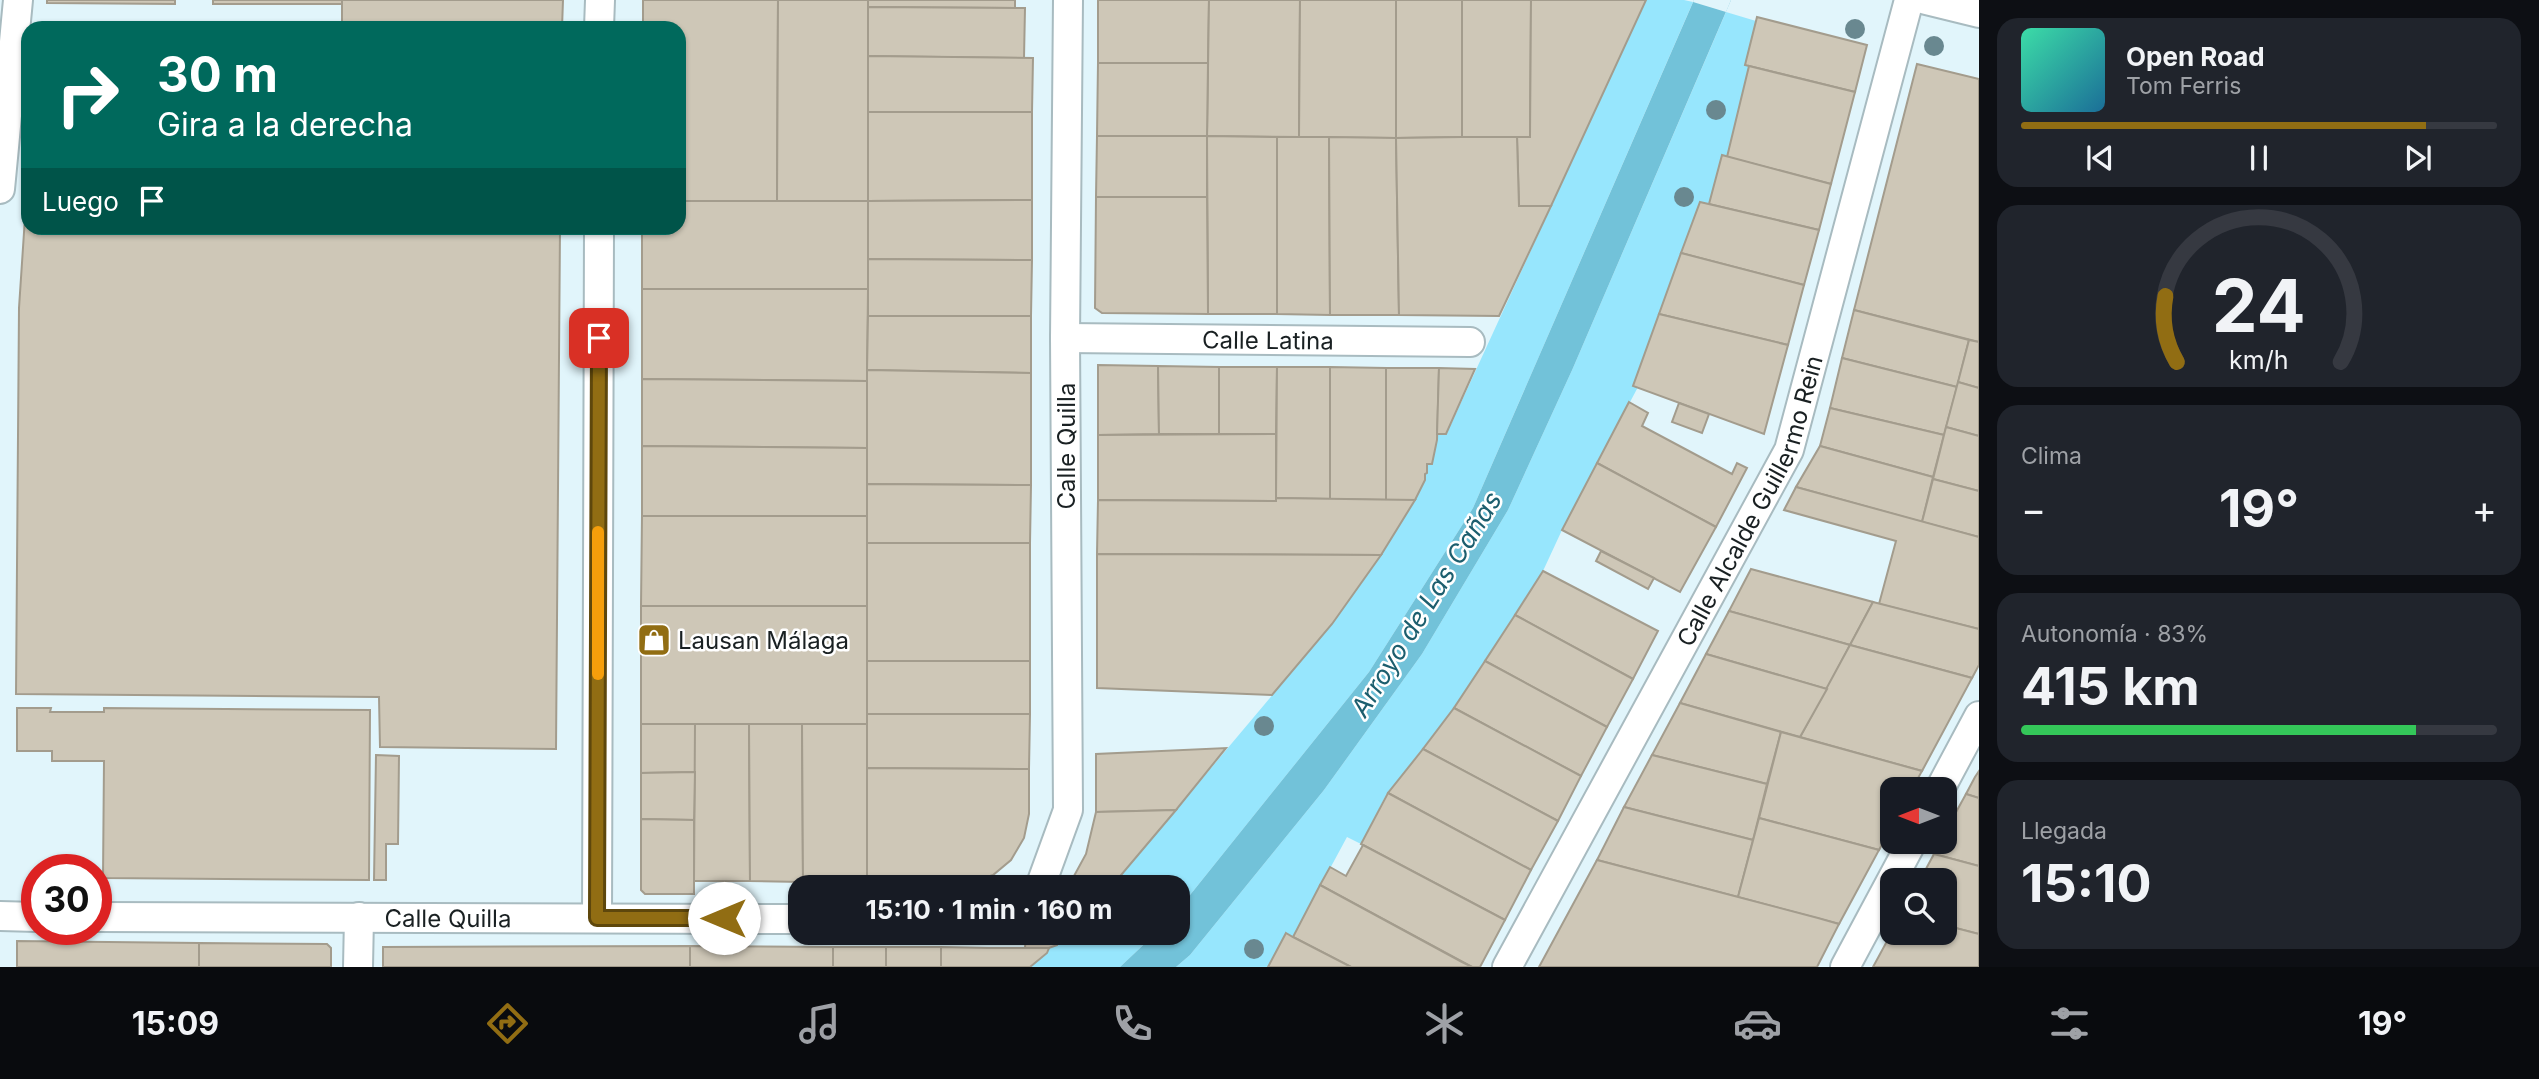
<!DOCTYPE html>
<html lang="es">
<head>
<meta charset="utf-8">
<style>
  :root { --surface:#171b24; --page:#20242c; --text:#f1f3f6; --muted:#9ea1a6; --line:#363941; --accent:#916d13 }
  body { margin:0; font-family:Inter,sans-serif; background:var(--page); color:var(--text); height:100vh; display:flex; flex-direction:column; font-size:26px; white-space:nowrap }
  * { box-sizing:border-box; margin:0 }
  p { font-size:23px; color:var(--muted) }
  .icon { flex:none; width:38px; height:38px; fill:none; stroke:currentColor; stroke-width:2; stroke-linecap:round; stroke-linejoin:round }
  .map { position:relative; flex:1; overflow:hidden }
  .side { display:flex; flex-direction:column; gap:18px; padding:18px; background:#0d0f14; width:560px }
  .side>* { flex:none }
  .hud { position:absolute; left:21px; top:21px; width:665px; height:214px; border-radius:21px; box-shadow:0 2px 5px #0004; background:#00695c; color:#fff; overflow:hidden }
  .needle { width:46px; rotate:270deg }
  .buttons { position:absolute; left:1880px; top:777px; display:grid; gap:14px }
  .buttons a { display:grid; place-items:center; width:77px; height:77px; border-radius:14px; background:var(--surface); box-shadow:0 2px 5px #0004; font-size:35px }
  .speed { position:absolute; left:21px; top:854px; display:flex; gap:14px; font-size:35px; font-weight:700; text-align:center }
  .speed>* { display:grid; place-content:center; width:91px; height:91px; border-radius:50%; background:var(--surface); box-shadow:0 2px 5px #0004; line-height:1 }
  .speed .limit { border:10px solid #d22; background:#fff; color:#111 }
  .pin { position:absolute; display:grid; place-items:center; width:60px; height:60px; color:#fff; margin:-30px; border-radius:14px; box-shadow:0 4px 10px #0006 }
  .me { position:absolute; width:77px; margin:-38px; rotate:270deg; stroke-linejoin:round; filter:drop-shadow(0 0 5px #0008) }
  .turn { display:flex; align-items:center; gap:24px; height:147px; padding:0 21px; font-size:32px }
  .turn .icon { width:91px; height:91px; stroke-width:2.5 }
  .turn b { display:block; font-size:49px; line-height:60px }
  .then { display:flex; align-items:center; height:66px; padding:0 21px; background:#0003; gap:14px; font-size:26px }
  .big { font-size:52px; font-weight:700; line-height:1.1 }
  .side .widget { flex:1; display:flex; flex-direction:column; justify-content:center; gap:10px; min-width:0; padding:0 24px; border-radius:21px; background:var(--page) }
  .side .dial { align-items:center; gap:0 }
  .dial svg { height:182px; overflow:visible; fill:none; stroke:var(--line); stroke-width:7; stroke-linecap:round; text-anchor:middle }
  .dial text { fill:var(--text); stroke:none }
  .song { display:flex; align-items:center; gap:21px }
  .cover { width:84px; height:84px; border-radius:10px; background:linear-gradient(135deg,hsl(160 70% 55%),hsl(200 70% 35%)) }
  .played { height:7px; border-radius:4px; background:linear-gradient(90deg,var(--accent) 85%,var(--line) 85%) }
  .keys { display:flex; justify-content:space-around; direction:ltr }
  .heat { display:flex; justify-content:space-between; align-items:center; font-size:38px; direction:ltr }
  .charge { height:10px; border-radius:5px; background:linear-gradient(90deg,#34c759 83%,var(--line) 0) }
  .trip { position:absolute; left:788px; top:875px; width:402px; height:70px; border-radius:21px; background:var(--surface); box-shadow:0 2px 5px #0004; font-weight:700; line-height:70px; text-align:center }
  .menu { display:flex; height:112px; justify-content:space-around; align-items:center; background:#090b0e; color:var(--muted) }
  .menu .icon { width:49px; height:49px }
  .menu .current { color:var(--accent) }
  .menu b { font-size:32px; color:var(--text) }
  main { display:flex; flex:1; min-height:0 }
  .map>svg:first-child { display:block }
</style>
</head>
<body>
<main>
<div class="map">
<svg width="1979" height="967" viewBox="0 0 1979 967">
  <rect width="100%" height="100%" fill="#e1f5fb"/>
  <g fill="#97e6fd">
    <polygon points="1646,0 1684,0 1693,2 1473,508 1369,672 1178,910 1178,887 1111,887 1332,624 1415,500 1425,480 1427,464 1432,464 1437,434 1447,433"/>
    <polygon points="1726,12 1756,21 1745,65 1749,66 1727,157 1722,156 1709,204 1700,202 1634,385 1638,387 1562,530 1543,571 1454,708 1385,797 1361,844 1347,837 1293,937 1286,933 1268,967 1176,967 1190,955 1324,790 1422,654 1508,510 1573,368"/>
    <polygon points="1057,933 1156,933 1120,967 1030,967 1047,953 1049,948 1057,945"/>
  </g>
  <polygon fill="#72c2d9" points="1694,0 1731,0 1573,368 1508,510 1422,654 1324,790 1190,955 1176,967 1120,967 1156,933 1178,933 1178,910 1369,672 1473,508"/>
  <polygon fill="#e1f5fb" points="1694,0 1731,0 1726,12 1693,2"/>
  <g fill="#cec7b7" stroke="#a39c8d" stroke-width="2">
    <polygon points="47,0 175,0 175,4 47,3"/>
    <rect x="213" y="0" width="129" height="4"/>
    <polygon points="342,0 563,0 562,28 342,28"/>
    <polygon points="643,0 778,0 777,201 679,201 679,28 643,28"/>
    <polygon points="778,0 868,0 868,201 777,201"/>
    <polygon points="868,0 1015,0 1015,8 868,7"/>
    <polygon points="1098,0 1209,0 1208,63 1098,63"/>
    <polygon points="1209,0 1300,0 1299,137 1207,136"/>
    <polygon points="1300,0 1396,0 1396,138 1299,137"/>
    <polygon points="1396,0 1462,0 1462,137 1396,138"/>
    <polygon points="1462,0 1531,0 1530,137 1462,137"/>
    <polygon points="1531,0 1646,0 1551,206 1519,206 1517,137 1530,137"/>
    <polygon points="868,7 1025,8 1024,58 868,56"/>
    <polygon points="1757,17 1867,45 1855,92 1745,65"/>
    <polygon points="868,56 1033,58 1032,112 868,112"/>
    <polygon points="1098,63 1208,63 1207,136 1097,136"/>
    <polygon points="1917,64 1979,79 1979,342 1854,310"/>
    <polygon points="1749,66 1855,92 1831,184 1727,157"/>
    <polygon points="868,112 1032,112 1032,200 868,201"/>
    <polygon points="1097,136 1207,136 1207,197 1096,197"/>
    <polygon points="1207,136 1277,137 1277,314 1208,314"/>
    <polygon points="1277,137 1329,137 1330,315 1277,314"/>
    <polygon points="1329,137 1396,138 1399,315 1330,315"/>
    <polygon points="1462,137 1517,137 1519,206 1551,206 1499,316 1399,315 1396,138"/>
    <polygon points="1722,155 1831,184 1819,230 1709,204"/>
    <polygon points="28,172 28,228 560,228 556,749 380,747 379,697 16,694 19,308"/>
    <polygon points="1096,197 1207,197 1208,314 1102,313 1095,308"/>
    <polygon points="1032,200 1032,260 868,259 868,201"/>
    <polygon points="679,201 868,201 868,289 642,289 642,228 679,228"/>
    <polygon points="1700,202 1819,230 1804,285 1681,253"/>
    <polygon points="1681,253 1804,285 1788,345 1659,314"/>
    <polygon points="868,259 1032,260 1031,316 868,316"/>
    <polygon points="642,289 868,289 867,381 642,379"/>
    <polygon points="1854,310 1969,340 1957,387 1842,358"/>
    <polygon points="1659,314 1788,345 1764,434 1633,386"/>
    <polygon points="868,316 1031,316 1031,373 867,370"/>
    <polygon points="1969,340 1979,342 1979,388 1958,382"/>
    <polygon points="1842,358 1957,387 1944,435 1830,408"/>
    <polygon points="1098,365 1158,366 1159,434 1098,435"/>
    <polygon points="1158,366 1219,367 1219,434 1159,434"/>
    <polygon points="1219,367 1277,367 1276,434 1219,434"/>
    <polygon points="1277,367 1330,367 1330,499 1276,498"/>
    <polygon points="1330,367 1386,368 1386,500 1330,499"/>
    <polygon points="1386,368 1439,368 1437,440 1432,464 1427,464 1427,473 1425,474 1425,480 1415,500 1386,500"/>
    <polygon points="1439,368 1475,369 1446,434 1437,434"/>
    <polygon points="867,370 1031,373 1031,485 867,484"/>
    <polygon points="642,379 867,381 867,448 642,446"/>
    <polygon points="1958,382 1979,388 1979,436 1946,427"/>
    <polygon points="1629,402 1648,413 1642,426 1732,474 1737,463 1747,468 1716,527 1597,463"/>
    <polygon points="1679,403 1709,414 1702,433 1672,422"/>
    <polygon points="1830,408 1944,435 1933,477 1820,446"/>
    <polygon points="1946,427 1979,436 1979,491 1933,479"/>
    <polygon points="1276,434 1276,501 1098,500 1098,435"/>
    <polygon points="642,446 867,448 867,516 642,516"/>
    <polygon points="1820,446 1933,477 1922,522 1796,487"/>
    <polygon points="1597,463 1716,527 1680,592 1562,530"/>
    <polygon points="1933,479 1979,491 1979,537 1922,522"/>
    <polygon points="867,484 1031,485 1030,543 867,543"/>
    <polygon points="1796,487 1979,537 1979,629 1879,604 1896,541 1784,510"/>
    <polygon points="1276,498 1415,500 1381,555 1097,554 1098,500 1276,501"/>
    <polygon points="642,516 867,516 867,606 641,606"/>
    <rect x="867" y="543" width="163" height="118"/>
    <polygon points="1601,551 1654,578 1648,589 1596,561"/>
    <polygon points="1097,554 1381,555 1332,624 1272,695 1097,688"/>
    <polygon points="1751,569 1873,602 1850,645 1729,611"/>
    <polygon points="1543,571 1658,631 1633,679 1515,615"/>
    <polygon points="1873,602 1979,629 1979,665 1972,678 1850,645"/>
    <rect x="641" y="606" width="226" height="118"/>
    <polygon points="1729,611 1850,645 1827,689 1706,654"/>
    <polygon points="1515,615 1633,679 1607,727 1485,661"/>
    <polygon points="1850,645 1972,678 1922,771 1800,737"/>
    <polygon points="1706,654 1827,689 1800,737 1680,703"/>
    <rect x="867" y="661" width="163" height="53"/>
    <polygon points="1485,661 1607,727 1581,776 1454,708"/>
    <polygon points="1680,703 1781,732 1767,784 1652,755"/>
    <polygon points="17,708 51,708 50,712 104,712 104,708 370,710 369,880 103,878 104,761 52,761 52,751 17,751"/>
    <polygon points="1454,708 1581,776 1558,821 1423,749"/>
    <polygon points="867,714 1030,714 1029,769 867,768"/>
    <polygon points="641,724 695,724 695,772 641,773"/>
    <polygon points="695,724 749,724 750,881 694,881"/>
    <polygon points="749,724 802,724 803,882 750,881"/>
    <polygon points="802,724 867,724 867,882 803,882"/>
    <polygon points="1781,732 1922,771 1912,789 1892,789 1892,826 1879,850 1759,818"/>
    <polygon points="1226,748 1176,810 1096,812 1096,754"/>
    <polygon points="1423,749 1558,821 1531,870 1388,793"/>
    <polygon points="376,755 399,756 398,844 386,844 386,880 374,880"/>
    <polygon points="1652,755 1767,784 1753,840 1624,807"/>
    <polygon points="867,768 1029,769 1029,814 1024,838 1011,860 993,875 969,883 867,882"/>
    <polygon points="1979,771 1979,798 1966,794 1975,777"/>
    <polygon points="695,772 694,820 641,819 641,773"/>
    <polygon points="1388,793 1531,870 1505,920 1361,844"/>
    <polygon points="1966,794 1979,798 1979,866 1934,854 1940,842 1944,842 1944,834"/>
    <polygon points="1624,807 1753,840 1738,897 1597,860"/>
    <polygon points="1176,810 1111,887 1068,887 1086,854 1096,812"/>
    <polygon points="1759,818 1879,850 1839,924 1738,897"/>
    <polygon points="641,819 694,820 694,894 645,894 641,890"/>
    <polygon points="1363,845 1505,920 1480,967 1472,967 1320,885 1330,867 1346,876"/>
    <polygon points="1934,854 1979,866 1979,934 1944,925 1944,880 1920,880"/>
    <polygon points="1597,860 1818,918 1839,924 1817,967 1539,967"/>
    <polygon points="1320,885 1462,962 1472,967 1351,967 1293,937"/>
    <polygon points="1944,925 1979,934 1979,967 1873,967 1892,932 1944,933"/>
    <polygon points="1026,933 1057,933 1057,945 1049,948 1025,948"/>
    <polygon points="1286,933 1293,937 1351,967 1268,967"/>
    <polygon points="17,941 199,943 199,967 17,967"/>
    <polygon points="199,943 327,944 331,948 331,967 199,967"/>
    <polygon points="690,946 833,947 833,967 690,967"/>
    <polygon points="690,946 690,967 383,967 383,947"/>
    <rect x="833" y="947" width="53" height="20"/>
    <rect x="886" y="947" width="55" height="20"/>
    <polygon points="941,947 988,948 1049,948 1047,953 1030,967 941,967"/>
  </g>
  <g fill="none" stroke-linecap="round" stroke-linejoin="round">
    <defs>
      <g id="minor">
        <polyline points="1926,0 1979,13"/>
        <polyline points="599,28 600,0"/>
        <polyline points="0,189 18,0"/>
        <path id="s1" d="M 1065,338 L 1470,342"/>
        <polyline points="1940,789 1979,716"/>
        <polyline points="1040,887 1068,810 1065,338 1068,0"/>
        <polyline points="0,916 37,917"/>
        <path id="s2" d="M 96,917 L 800,919"/>
        <polyline points="597,918 599,228"/>
        <polyline points="358,967 359,917"/>
        <path id="s3" d="M 1507,967 L 1789,450 L 1909,0"/>
        <polyline points="1845,967 1912,842"/>
      </g>
    </defs>
    <use href="#minor" stroke="#a8bbc0" stroke-width="32"/>
    <use href="#minor" stroke="#fff" stroke-width="28"/>
  </g>
  <g fill="#698890">
    <circle cx="1855" cy="29" r="10"/>
    <circle cx="1934" cy="46" r="10"/>
    <circle cx="1716" cy="110" r="10"/>
    <circle cx="1684" cy="197" r="10"/>
    <circle cx="1264" cy="726" r="10"/>
    <circle cx="1254" cy="949" r="10"/>
  </g>
  <g fill="none" stroke-linecap="round" stroke-linejoin="round">
    <defs>
      <polyline id="route" points="599,338 597,918 724,918"/>
    </defs>
    <use href="#route" stroke="#5e470c" stroke-width="18"/>
    <use href="#route" stroke="#916d13" stroke-width="12"/>
    <polyline stroke="#f59e0b" stroke-width="12" points="598,674 598,532"/>
  </g>
  <defs>
    <symbol id="shop-square" viewBox="-11 -11 22 22"><rect x="-9" y="-9" width="18" height="18" rx="4" fill="#916d13" stroke="#fff"/><path d="M-5-2.5h2.3a2.7 3.5 0 0 1 5.4 0H5L5.5 6h-11ZM-1.5-2.5h3a1.5 2.3 0 0 0-3 0Z" fill="#fff"/></symbol>
  </defs>
  <g fill-rule="evenodd">
    <use href="#shop-square" x="635" y="621" width="38" height="38"/>
  </g>
  <g text-anchor="middle" dominant-baseline="central" stroke-width="5" stroke-linejoin="round" paint-order="stroke">
    <g font-size="24" fill="#192022" stroke="#fff">
      <text stroke="none"><textPath href="#s1" startOffset="203">Calle Latina</textPath></text>
      <text transform="translate(1066 446) rotate(-90)">Calle Quilla</text>
      <text stroke="none"><textPath href="#s3" startOffset="527">Calle Alcalde Guillermo Rein</textPath></text>
      <text stroke="none"><textPath href="#s2" startOffset="352">Calle Quilla</textPath></text>
    </g>
    <g font-size="24" fill="#192022" stroke="#fff" text-anchor="start">
      <text x="678" y="640">Lausan Málaga</text>
    </g>
    <g font-size="26" font-style="italic" fill="#1c5e6e" stroke="#fff">
      <text transform="translate(1426 604) rotate(-58)">Arroyo de Las Cañas</text>
    </g>
  </g>
</svg>
<div class="buttons">
<a><svg class="needle" viewBox="-14 -14 28 28"><path d="M0-13l5 13h-10z" fill="#e53935"/><path d="M0 13l5-13h-10z" fill="#9ea1a6"/></svg></a>
<a><svg class="icon" aria-label="search" viewBox="0 0 24 24"><circle cx="10" cy="10" r="6"/><path d="M15 15l6 6"/></svg></a>
</div>
<div class="speed"><div class="limit">30</div></div>
<div class="pin" style="left:599px;top:338px;background:#d93025"><svg class="icon" aria-label="arrive" viewBox="0 0 24 24"><path d="M6 21V4h12l-3 4 3 4H6"/></svg></div>
<svg class="me" style="left:724px;top:918px" viewBox="-20 -20 40 40"><circle r="19" fill="#fff"/><path d="M0-13L10 11 0 6-10 11z" fill="#916d13"/></svg>
<div class="trip">15:10 · 1 min · 160 m</div>
<div class="hud">
<div class="turn"><svg class="icon" aria-label="right" viewBox="0 0 24 24"><path d="M7 20v-9h11M14 6l5 5-5 5"/></svg><div><b>30 m</b>Gira a la derecha</div></div>
<div class="then">Luego<svg class="icon" aria-label="arrive" viewBox="0 0 24 24"><path d="M6 21V4h12l-3 4 3 4H6"/></svg></div>
</div>
</div>
<section class="side">
<div class="widget">
<div class="song"><i class="cover"></i><div><b>Open Road</b><p>Tom Ferris</p></div></div>
<div class="played"></div>
<div class="keys"><svg class="icon" aria-label="previous" viewBox="0 0 24 24"><path d="M18 5L8 12l10 7zM5 5v14"/></svg><svg class="icon" aria-label="pause" viewBox="0 0 24 24"><path d="M8 5v14M16 5v14"/></svg><svg class="icon" aria-label="next" viewBox="0 0 24 24"><path d="M6 5l10 7-10 7zM19 5v14"/></svg></div>
</div>
<div class="widget dial"><svg viewBox="0 0 100 80">
<path d="M14 69A42 42 0 1 1 86 69"/>
<path d="M14 69A42 42 0 0 1 9 40" stroke="#916d13"/>
<text x="50" y="56" font-size="32" font-weight="700">24</text>
<text x="50" y="72" font-size="11">km/h</text>
</svg></div>
<div class="widget"><p>Clima</p>
<div class="heat"><a>−</a><b class="big">19°</b><a>+</a></div>
</div>
<div class="widget"><p>Autonomía · 83%</p><b class="big">415 km</b><div class="charge"></div></div>
<div class="widget"><p>Llegada</p><b class="big">15:10</b></div>
</section>
</main>
<nav class="menu">
<b>15:09</b>
<svg class="icon current" aria-label="directions" viewBox="0 0 24 24"><path d="M12 3l9 9-9 9-9-9zM9 14v-3h6M13 9l2 2-2 2"/></svg>
<svg class="icon" aria-label="music" viewBox="0 0 24 24"><path d="M9 18V5l10-2v13"/><circle cx="6" cy="18" r="3"/><circle cx="16" cy="16" r="3"/></svg>
<svg class="icon" aria-label="phone" viewBox="0 0 24 24"><path d="M5 4h4l2 5-3 2q2 4 5 5l2-3 5 2v4C11 20 4 13 5 4z"/></svg>
<svg class="icon" aria-label="climate" viewBox="0 0 24 24"><path d="M12 3v18M4 7l16 10M4 17L20 7"/></svg>
<svg class="icon" aria-label="car" viewBox="0 0 24 24"><path d="M5 17H2v-5l4-1 3-4h7l3 4 3 1v5h-3M9 17h6M6 11h13"/><circle cx="7" cy="17" r="2"/><circle cx="17" cy="17" r="2"/></svg>
<svg class="icon" aria-label="filters" viewBox="0 0 24 24"><path d="M4 7h16M4 17h16"/><circle cx="9" cy="7" r="2"/><circle cx="15" cy="17" r="2"/></svg>
<b>19°</b>
</nav>
</body>
</html>
